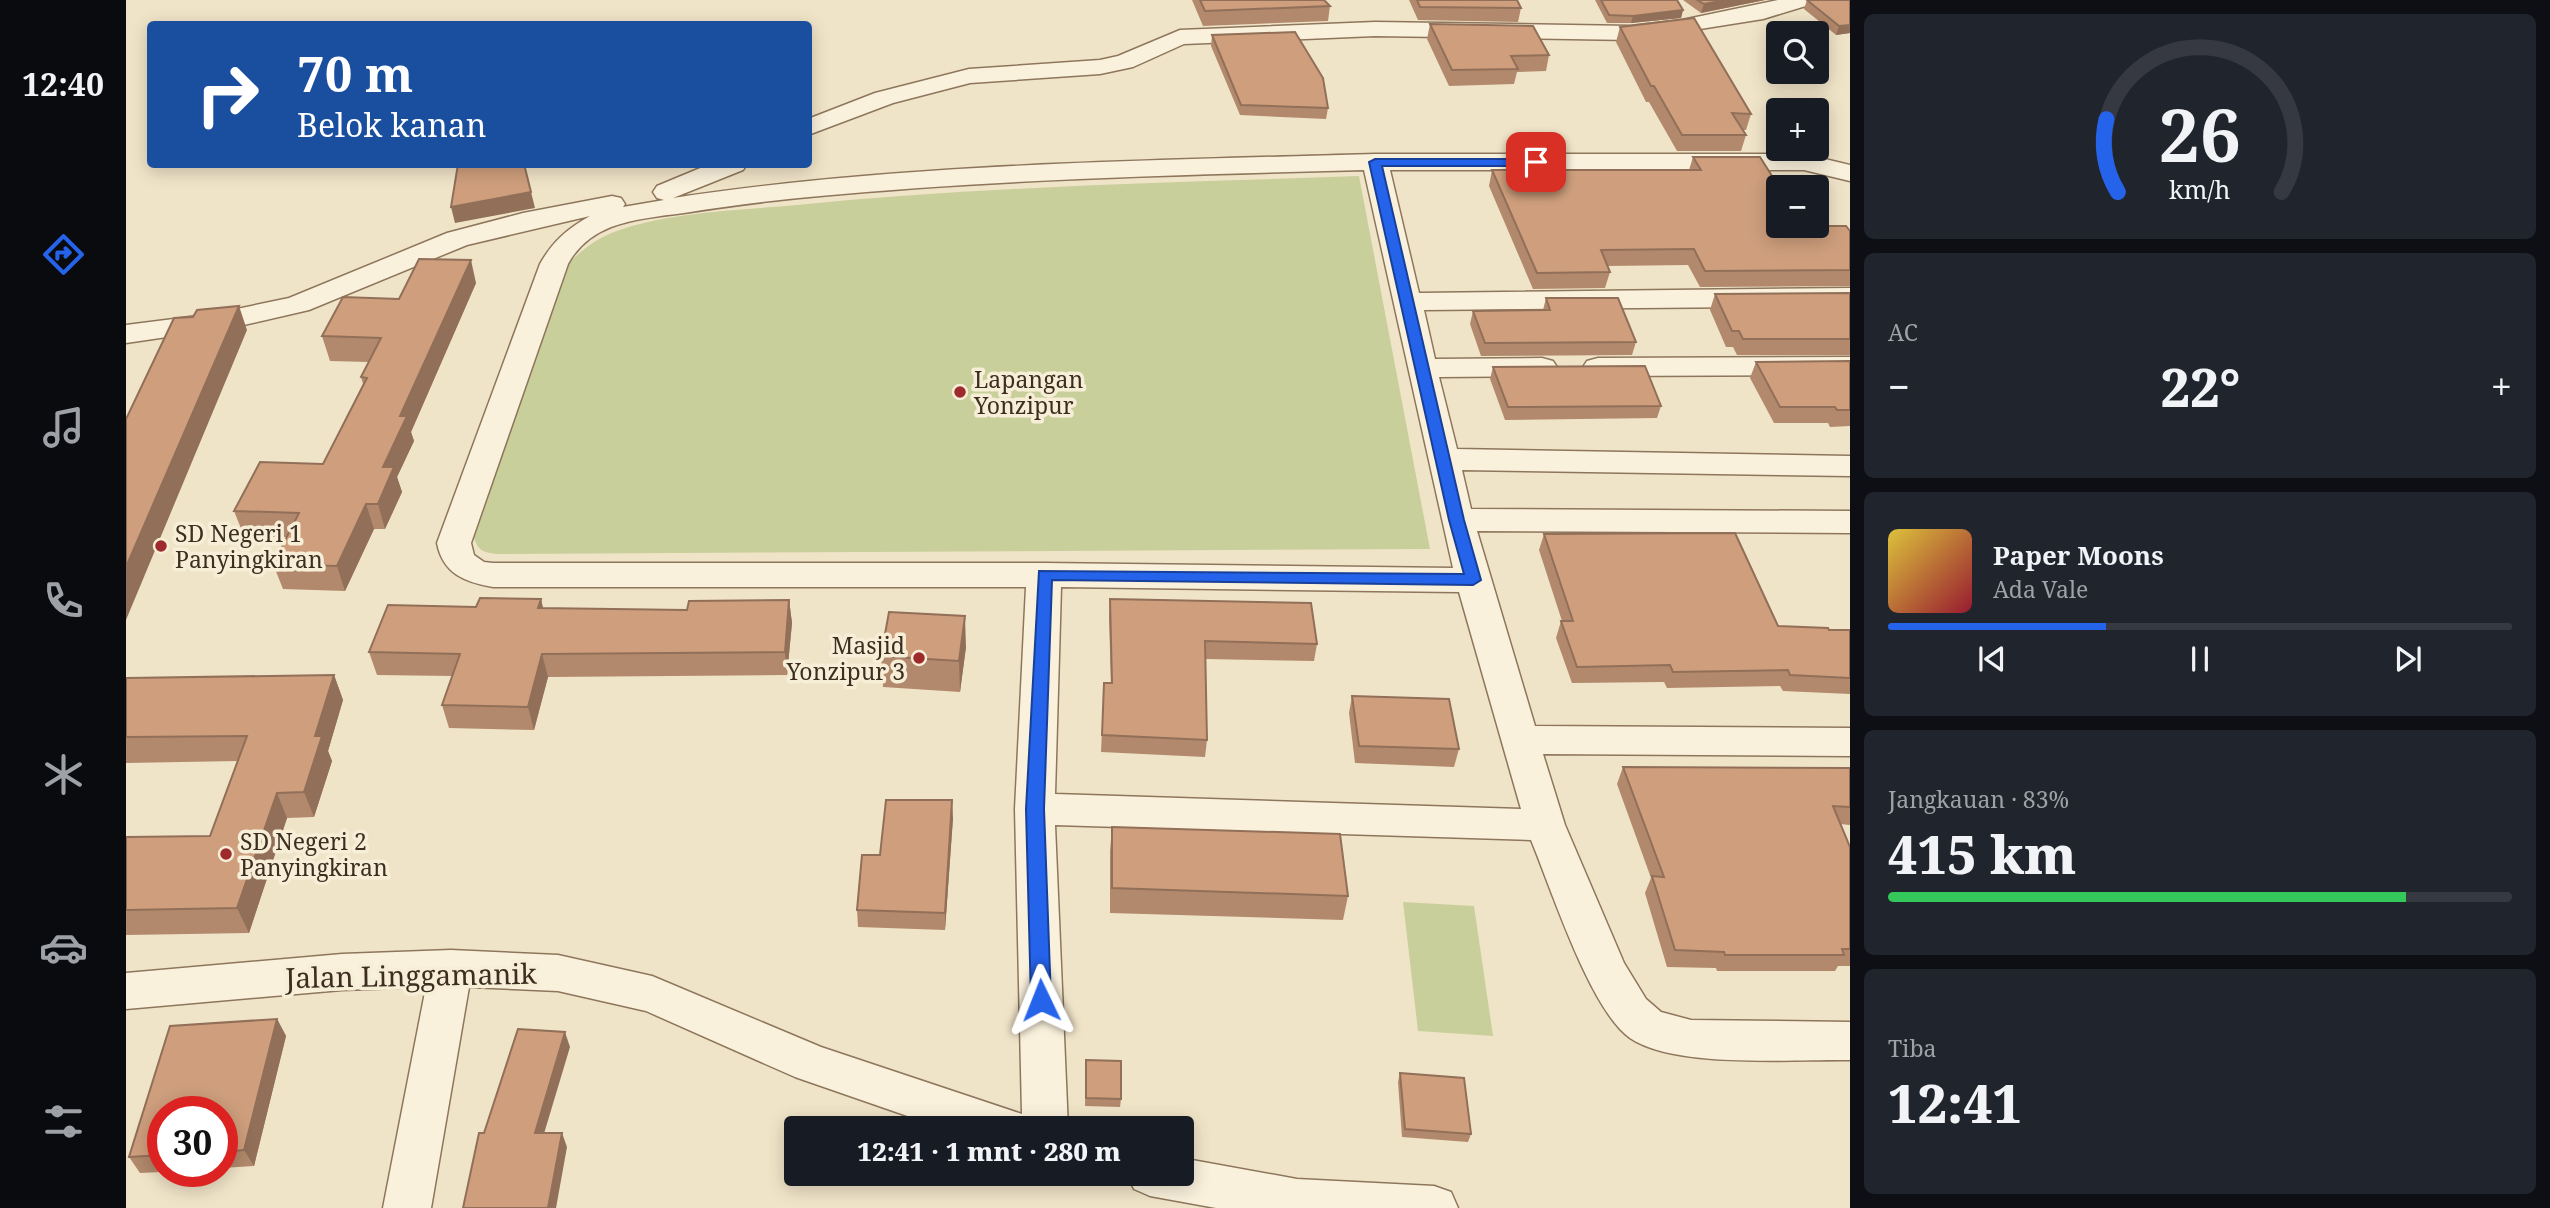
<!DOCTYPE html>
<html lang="id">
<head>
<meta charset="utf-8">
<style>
  :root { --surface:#171b24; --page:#20242c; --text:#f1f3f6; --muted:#9ea1a6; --line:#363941; --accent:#2563eb }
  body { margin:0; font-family:"Noto Serif",serif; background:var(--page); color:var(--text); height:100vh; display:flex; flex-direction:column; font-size:26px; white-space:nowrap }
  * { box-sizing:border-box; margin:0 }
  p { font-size:23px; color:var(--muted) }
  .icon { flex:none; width:38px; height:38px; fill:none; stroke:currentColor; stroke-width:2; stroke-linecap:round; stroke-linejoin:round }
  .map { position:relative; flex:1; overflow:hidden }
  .details { display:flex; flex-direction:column; gap:14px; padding:14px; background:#0d0f14; width:700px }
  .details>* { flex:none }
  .hud { position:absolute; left:21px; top:21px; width:665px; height:147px; border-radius:7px; box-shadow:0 4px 18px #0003; background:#1a4fa0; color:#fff; overflow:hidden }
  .fabs { position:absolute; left:1640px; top:21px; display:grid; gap:14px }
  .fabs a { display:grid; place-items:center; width:63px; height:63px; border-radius:7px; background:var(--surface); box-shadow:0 4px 18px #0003; font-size:35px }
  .speed { position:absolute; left:21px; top:1096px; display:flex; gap:14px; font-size:35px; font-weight:700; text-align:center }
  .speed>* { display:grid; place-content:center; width:91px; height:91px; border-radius:50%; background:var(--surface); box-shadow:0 4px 18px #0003; line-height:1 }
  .speed .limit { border:10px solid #d22; background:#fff; color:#111 }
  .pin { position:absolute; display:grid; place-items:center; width:60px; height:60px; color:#fff; margin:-30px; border-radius:14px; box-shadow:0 4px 10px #0006 }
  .me { position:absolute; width:77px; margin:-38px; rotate:358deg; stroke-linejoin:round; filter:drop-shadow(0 0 5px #0008) }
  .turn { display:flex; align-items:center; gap:24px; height:147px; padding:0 35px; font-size:32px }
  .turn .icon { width:91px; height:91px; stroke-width:2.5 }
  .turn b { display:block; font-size:49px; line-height:60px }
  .big { font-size:52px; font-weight:800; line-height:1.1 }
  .details .card { flex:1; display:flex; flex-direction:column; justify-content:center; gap:10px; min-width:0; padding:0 24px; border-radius:10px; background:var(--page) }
  .details .dial { align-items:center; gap:0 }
  .dial svg { height:182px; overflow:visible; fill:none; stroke:var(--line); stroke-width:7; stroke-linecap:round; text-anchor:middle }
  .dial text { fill:var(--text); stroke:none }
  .song { display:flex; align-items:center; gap:21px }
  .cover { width:84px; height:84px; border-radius:10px; background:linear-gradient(135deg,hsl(50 70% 55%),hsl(350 70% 35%)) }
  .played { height:7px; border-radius:4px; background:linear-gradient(90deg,var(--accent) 35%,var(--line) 35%) }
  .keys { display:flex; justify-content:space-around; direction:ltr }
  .heat { display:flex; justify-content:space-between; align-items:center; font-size:38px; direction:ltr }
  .charge { height:10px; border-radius:5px; background:linear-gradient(90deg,#34c759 83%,var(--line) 0) }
  .trip { position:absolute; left:658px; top:1116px; width:410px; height:70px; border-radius:7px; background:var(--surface); box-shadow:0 4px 18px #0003; font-weight:800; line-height:70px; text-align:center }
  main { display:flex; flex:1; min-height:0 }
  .dock { display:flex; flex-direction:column; width:126px; justify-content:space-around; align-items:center; background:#090b0e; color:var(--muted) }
  .dock .icon { width:49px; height:49px }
  .dock .active { color:var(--accent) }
  .dock b { font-size:32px; color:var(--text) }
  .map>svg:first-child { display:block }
</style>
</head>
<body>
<main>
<nav class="dock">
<b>12:40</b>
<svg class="icon active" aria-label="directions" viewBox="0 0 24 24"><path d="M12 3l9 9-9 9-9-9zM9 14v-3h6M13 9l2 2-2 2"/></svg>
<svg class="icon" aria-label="music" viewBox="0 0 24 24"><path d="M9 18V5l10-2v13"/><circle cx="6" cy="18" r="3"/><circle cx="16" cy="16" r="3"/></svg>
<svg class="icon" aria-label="phone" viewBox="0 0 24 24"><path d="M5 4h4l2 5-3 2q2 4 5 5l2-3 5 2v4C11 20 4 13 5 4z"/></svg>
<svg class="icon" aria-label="climate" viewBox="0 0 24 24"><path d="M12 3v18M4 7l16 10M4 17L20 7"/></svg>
<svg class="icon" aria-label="car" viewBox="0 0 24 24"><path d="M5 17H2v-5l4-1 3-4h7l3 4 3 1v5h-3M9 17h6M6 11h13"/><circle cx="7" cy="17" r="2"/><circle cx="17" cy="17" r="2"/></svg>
<svg class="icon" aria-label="filters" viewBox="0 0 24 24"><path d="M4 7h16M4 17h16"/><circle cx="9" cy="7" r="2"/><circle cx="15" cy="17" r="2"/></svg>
</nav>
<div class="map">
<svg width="1724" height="1208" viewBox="0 0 1724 1208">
  <rect width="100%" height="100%" fill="#f0e4c8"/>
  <g fill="#c9cf9b">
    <path d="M 1233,176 L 1304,549 L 370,554 C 355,552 352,550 347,535 L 440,265 C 454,252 469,239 488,232 C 539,212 616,210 671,205 C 858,186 1046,183 1233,176 Z"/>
    <polygon points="1277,902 1348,906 1367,1036 1292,1031"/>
  </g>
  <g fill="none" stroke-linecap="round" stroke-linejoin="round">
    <defs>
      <g id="minor">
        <polygon points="1652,0 1686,0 1683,5 1637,19 1505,40 1249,36 1058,44 1007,67 974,74 844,83 767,103 682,135 682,119 749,93 843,69 974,60 992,56 1054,30 1249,22 1505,26 1556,20"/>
        <path d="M 1249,154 L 1678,154 L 1724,165 L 1724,181 L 1678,170 L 1264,170 L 1293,293 L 1724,288 L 1724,306 L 1298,310 L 1309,359 L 1416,358 L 1427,361 L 1431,367 L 1427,373 L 1416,376 L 1313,377 L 1331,449 L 1724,456 L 1724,476 L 1336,470 L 1345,509 L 1724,511 L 1724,533 L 1351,531 L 1409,726 L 1724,728 L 1724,756 L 1417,754 L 1439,825 L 1498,963 L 1520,999 L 1535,1012 L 1565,1020 L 1724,1022 L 1724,1060 C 1668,1059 1549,1069 1504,1038 C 1464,1010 1425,888 1405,840 L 929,825 L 942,1129 L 819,1129 L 669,1077 L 520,1011 L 432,991 L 343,987 L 305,1208 L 257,1208 L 300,987 L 216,990 L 0,1009 L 0,973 L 216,954 L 325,950 L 432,955 L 526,976 L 695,1047 L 896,1114 L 889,809 L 900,587 L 367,587 C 339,582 317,574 311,543 L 414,264 C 427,241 441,229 464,216 L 341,245 L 183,310 L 109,327 L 0,343 L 0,325 L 87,314 L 163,298 L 321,233 L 397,213 L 486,196 L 495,198 L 499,204 L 497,207 L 538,200 L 531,198 L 527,192 L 531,186 L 584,164 L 621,164 L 617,170 L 547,198 C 778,163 1015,161 1249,154 ZM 1238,170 L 1327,568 L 918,563 L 367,563 L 358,562 L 348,555 L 345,543 L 442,264 C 451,247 467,234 485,227 C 508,219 533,216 558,213 C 603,206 648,200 694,196 C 875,179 1056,175 1238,170 ZM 935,587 L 1333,592 L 1395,809 L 929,794 Z"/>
        <polygon points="1724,357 1724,375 1472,376 1461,373 1457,367 1461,361 1472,358"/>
        <polygon points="1055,1158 1171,1179 1308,1186 1325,1192 1332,1208 1090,1208 1024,1196 1008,1189 1001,1174 1055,1174"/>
      </g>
    </defs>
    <use href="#minor" stroke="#8d765c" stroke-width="3"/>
    <use href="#minor" fill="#faf1dc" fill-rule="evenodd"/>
  </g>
  <g fill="#b2896c">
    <polygon points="1066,0 1198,0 1204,6 1202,21 1077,26"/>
    <polygon points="1283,0 1391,0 1395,8 1392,22 1292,20"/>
    <polygon points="1469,0 1551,0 1557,10 1555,18 1505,23 1481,23"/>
    <polygon points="1557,0 1639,0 1575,13"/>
    <polygon points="1681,0 1724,0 1724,33 1710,35 1678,9"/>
    <polygon points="1304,24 1423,55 1420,71 1391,72 1388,84 1323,86 1301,39"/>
    <polygon points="1494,27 1625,114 1620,130 1617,130 1620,135 1615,151 1551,151 1523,102 1520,102 1490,42"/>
    <polygon points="1086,35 1202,108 1200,119 1114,115 1085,46"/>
    <polygon points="1567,157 1652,226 1724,231 1724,286 1574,287 1562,265 1481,266 1484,272 1479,288 1407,289 1363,186 1366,170 1563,170"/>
    <polygon points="350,283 285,432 288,441 271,477 276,492 259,529 248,529 219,591 157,589 147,564 161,537 118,536 108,511 197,464 237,384 235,377 243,362 204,361 196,336 273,299"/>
    <polygon points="1724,293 1724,355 1611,355 1607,347 1600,347 1584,310 1589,294"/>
    <polygon points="1420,298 1510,342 1506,355 1355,356 1344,324 1347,311 1417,310"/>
    <polygon points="1724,361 1724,426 1704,427 1702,423 1648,423 1624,378 1630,362"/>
    <polygon points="1367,367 1535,406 1531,418 1379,420 1364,379"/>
    <polygon points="1418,534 1652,626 1703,630 1724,630 1724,694 1657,691 1654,686 1541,688 1538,682 1446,683 1430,638 1435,621 1436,621 1413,550"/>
    <polygon points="415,599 417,608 561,610 663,600 666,623 661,675 422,677 408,730 323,728 316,705 326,676 251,675 243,652 350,607"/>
    <polygon points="984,599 1191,644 1188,661 1079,659 1081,740 1079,757 975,752 978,683 985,683 983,617"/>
    <polygon points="840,647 834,692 757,687 755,656"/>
    <polygon points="208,675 217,700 202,751 206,761 188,817 161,818 123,933 0,935 0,837 84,836 112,761 0,763 0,678"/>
    <polygon points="1226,696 1333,749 1328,767 1229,763 1223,713"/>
    <polygon points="1497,767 1724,768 1724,825 1714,824 1724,847 1724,966 1712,966 1709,971 1591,971 1590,968 1541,967 1519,893 1525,878 1491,784"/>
    <polygon points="827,818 819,930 732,927 731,910"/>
    <polygon points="986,827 1222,896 1217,920 984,913 984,851"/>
    <polygon points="151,1019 160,1036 128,1166 96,1168 96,1111 37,1111 37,1171 57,1171 14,1173 3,1157 44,1026"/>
    <polygon points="960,1060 995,1099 994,1107 959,1106"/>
    <polygon points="1274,1073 1345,1134 1342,1142 1276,1137 1272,1082"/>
  </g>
  <g fill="#916f58">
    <polygon points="1600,0 1639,0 1575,13 1578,4"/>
    <polygon points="1557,10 1555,18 1505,23 1507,16"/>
    <polygon points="1724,25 1724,33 1710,35 1713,26"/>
    <polygon points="405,192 409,208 329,223 325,207"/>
    <polygon points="345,260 350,283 285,432 288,441 271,477 276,492 259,529 252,504 257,467 274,416"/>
    <polygon points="113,306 121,330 0,620 0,567"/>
    <polygon points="240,504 248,529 219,591 211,566"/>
    <polygon points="415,599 420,622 412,608"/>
    <polygon points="663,600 666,623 661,675 659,652"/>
    <polygon points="839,616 840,647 834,692 833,661"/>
    <polygon points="416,654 422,677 408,730 402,707"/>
    <polygon points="208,675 217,700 202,751 206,761 188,817 178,792 189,736"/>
    <polygon points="151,793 161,818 123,933 111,908"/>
    <polygon points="826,800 827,818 819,930 819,913"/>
    <polygon points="151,1019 160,1036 128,1166 118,1150"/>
    <polygon points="439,1032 444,1047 414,1147 409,1133"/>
    <polygon points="436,1133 441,1147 430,1208 422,1208"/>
  </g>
  <g fill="#cf9f7d" stroke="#916f58" stroke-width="2">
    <polygon points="1074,0 1198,0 1204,6 1079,11"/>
    <polygon points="1291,0 1391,0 1395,8 1294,7"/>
    <polygon points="1475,0 1551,0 1557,10 1507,16 1483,15"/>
    <polygon points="1571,0 1600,0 1578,4"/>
    <polygon points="1681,0 1724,0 1724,25 1713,26"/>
    <polygon points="1568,18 1625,114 1606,113 1620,135 1556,135 1528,86 1525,86 1494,27"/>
    <polygon points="1304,24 1407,26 1423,55 1385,56 1392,69 1326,70"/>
    <polygon points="1169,32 1197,78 1202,108 1115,105 1086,35"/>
    <polygon points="1567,157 1634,157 1653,187 1652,187 1652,226 1720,226 1724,231 1724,270 1579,271 1568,249 1475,250 1484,272 1411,273 1366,170 1575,170"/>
    <polygon points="332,164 398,164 405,192 325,207"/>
    <polygon points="293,259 345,260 274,416 281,416 257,467 268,467 252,504 240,504 211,566 147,564 173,513 108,511 134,462 197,464 241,378 235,377 255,338 196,336 217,297 273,299"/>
    <polygon points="1724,293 1724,339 1617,339 1613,331 1606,331 1589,294"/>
    <polygon points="1420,298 1492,298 1510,342 1359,343 1347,311 1424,310"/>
    <polygon points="113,306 0,567 0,419 48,318 67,317 71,310"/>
    <polygon points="1724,361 1724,410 1711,410 1709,407 1654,407 1630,362"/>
    <polygon points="1519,366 1535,406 1382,407 1367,367"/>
    <polygon points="1609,533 1652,626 1702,628 1703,630 1724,630 1724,678 1664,675 1662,670 1547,672 1544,665 1451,667 1435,621 1447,621 1418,534"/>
    <polygon points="354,598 415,599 412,608 561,610 563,601 663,600 659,652 416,654 402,707 316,705 334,654 243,652 262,605 350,607"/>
    <polygon points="984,599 1185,603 1191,644 1079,641 1081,740 976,735 978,683 986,683"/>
    <polygon points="763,612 839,616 833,661 755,656"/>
    <polygon points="208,675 189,736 196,736 178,792 151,793 111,908 0,910 0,837 84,836 121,736 0,737 0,678"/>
    <polygon points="1226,696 1323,699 1333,749 1233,746"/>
    <polygon points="1497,767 1724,768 1724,807 1707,806 1724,847 1724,949 1716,949 1718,955 1599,955 1598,952 1549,950 1526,876 1538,877"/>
    <polygon points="760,800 826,800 819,913 731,910 736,855 754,855"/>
    <polygon points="986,827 1214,834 1222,896 986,888"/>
    <polygon points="151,1019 118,1150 96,1152 96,1111 37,1111 37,1155 3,1157 44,1026"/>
    <polygon points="392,1029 439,1032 409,1133 436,1133 422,1208 337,1208 353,1133 358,1133"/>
    <polygon points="960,1060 995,1061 995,1099 960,1098"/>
    <polygon points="1274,1073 1338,1078 1345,1134 1279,1129"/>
  </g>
  <polygon fill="#2563eb" stroke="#184099" stroke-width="2" points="1249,159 1410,159 1416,162 1410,166 1256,166 1338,520 1355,580 1347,585 926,580 918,809 925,1000 922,1006 915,1008 908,1006 905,1000 900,809 913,571 1338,574 1323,520 1243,162"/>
  <g fill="#9e2a2b" stroke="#f7eed8" stroke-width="2.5">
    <circle cx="834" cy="392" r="7"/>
    <circle cx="35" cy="546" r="7"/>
    <circle cx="793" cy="658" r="7"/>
    <circle cx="100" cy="854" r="7"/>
  </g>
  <g text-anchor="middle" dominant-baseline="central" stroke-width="7" stroke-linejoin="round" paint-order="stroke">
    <g font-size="23" fill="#3d2e20" stroke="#f7eed8" text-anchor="start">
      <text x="848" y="379">Lapangan<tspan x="848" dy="26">Yonzipur</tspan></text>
      <text x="49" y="533">SD Negeri 1<tspan x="49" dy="26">Panyingkiran</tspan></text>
      <text x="779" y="645" text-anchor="end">Masjid<tspan x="779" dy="26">Yonzipur 3</tspan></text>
      <text x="114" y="841">SD Negeri 2<tspan x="114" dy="26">Panyingkiran</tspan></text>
    </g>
    <g font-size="28" fill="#3d2e20" stroke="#f7eed8">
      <text transform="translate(285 975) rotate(-1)">Jalan Linggamanik</text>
    </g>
  </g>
</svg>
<div class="fabs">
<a><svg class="icon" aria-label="search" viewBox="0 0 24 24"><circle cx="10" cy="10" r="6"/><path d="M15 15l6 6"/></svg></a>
<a>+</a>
<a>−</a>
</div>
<div class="speed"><div class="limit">30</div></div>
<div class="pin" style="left:1410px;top:162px;background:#d93025"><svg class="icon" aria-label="arrive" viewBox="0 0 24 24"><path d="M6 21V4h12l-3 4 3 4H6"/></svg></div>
<svg class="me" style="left:915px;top:1000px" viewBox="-20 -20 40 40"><path d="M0-17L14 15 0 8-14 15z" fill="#2563eb" stroke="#fff" stroke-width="4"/></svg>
<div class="trip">12:41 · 1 mnt · 280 m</div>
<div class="hud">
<div class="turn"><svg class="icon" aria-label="right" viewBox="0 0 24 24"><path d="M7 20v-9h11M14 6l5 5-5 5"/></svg><div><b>70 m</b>Belok kanan</div></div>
</div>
</div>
<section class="details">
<div class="card dial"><svg viewBox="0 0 100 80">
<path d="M14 69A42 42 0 1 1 86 69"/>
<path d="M14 69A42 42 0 0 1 9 37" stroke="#2563eb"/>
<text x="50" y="56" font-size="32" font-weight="700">26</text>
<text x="50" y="72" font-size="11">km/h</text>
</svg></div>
<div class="card"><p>AC</p>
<div class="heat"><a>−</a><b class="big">22°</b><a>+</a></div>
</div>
<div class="card">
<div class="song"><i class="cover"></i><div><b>Paper Moons</b><p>Ada Vale</p></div></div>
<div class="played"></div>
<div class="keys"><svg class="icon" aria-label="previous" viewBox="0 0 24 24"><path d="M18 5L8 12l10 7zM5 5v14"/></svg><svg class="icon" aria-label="pause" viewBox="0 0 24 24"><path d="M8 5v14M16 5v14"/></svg><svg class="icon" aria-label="next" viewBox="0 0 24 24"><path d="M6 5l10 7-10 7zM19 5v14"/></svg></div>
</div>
<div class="card"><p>Jangkauan · 83%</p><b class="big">415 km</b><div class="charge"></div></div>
<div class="card"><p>Tiba</p><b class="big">12:41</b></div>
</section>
</main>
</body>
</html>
